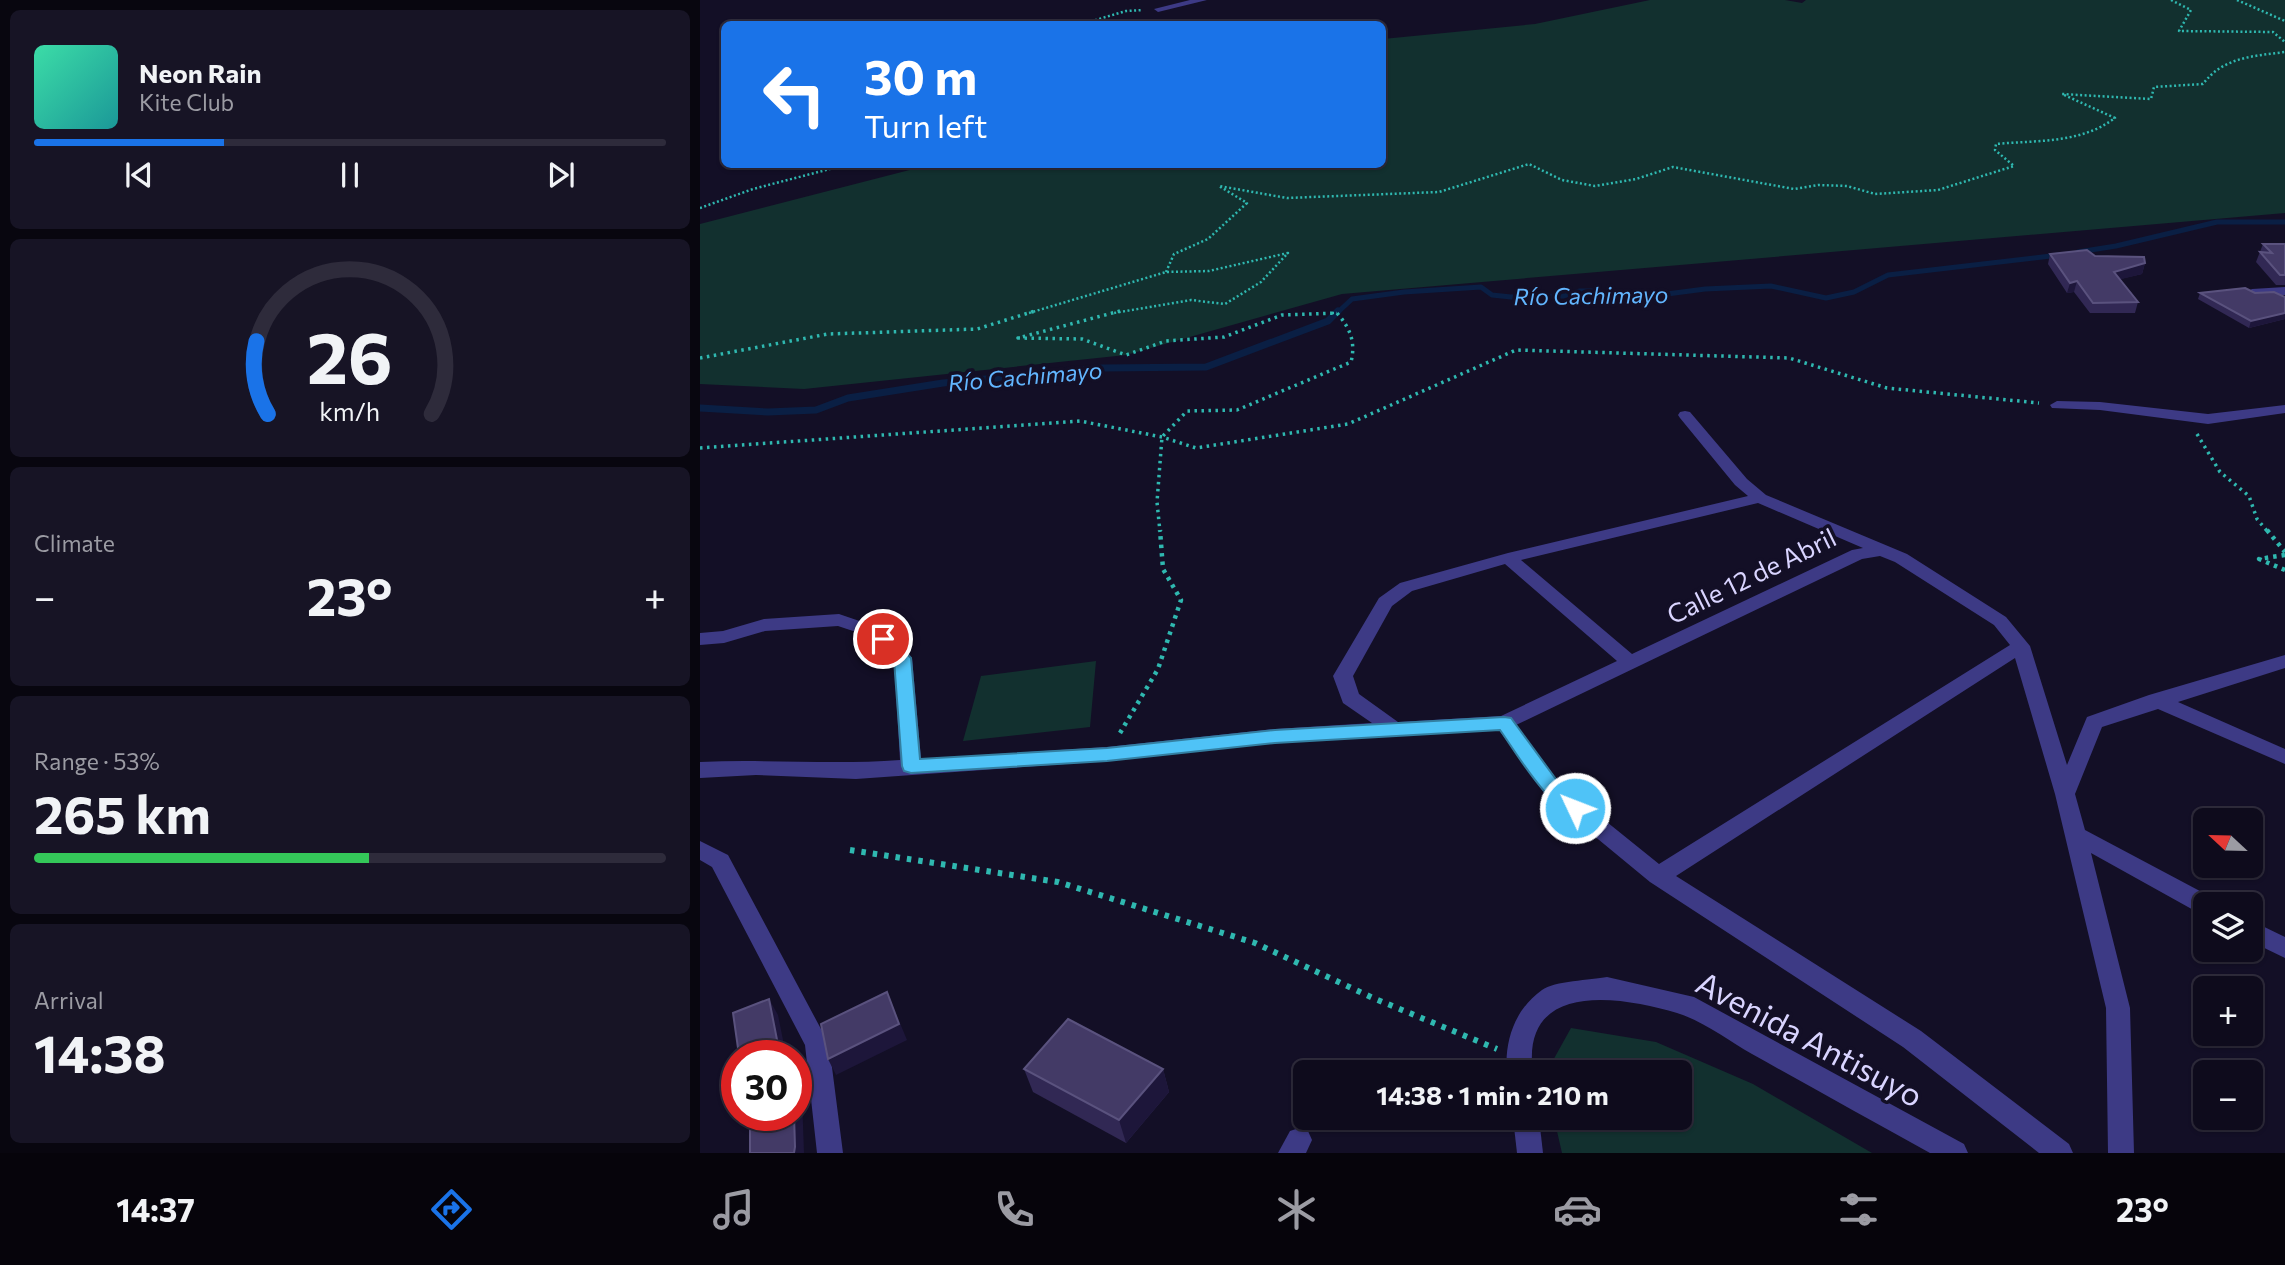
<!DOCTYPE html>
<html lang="en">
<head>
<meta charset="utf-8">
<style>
  :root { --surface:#0e0b1c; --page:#171425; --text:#f1f3f6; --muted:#9b9ba3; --line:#2e2b3b; --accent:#1a73e8 }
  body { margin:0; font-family:Commissioner,sans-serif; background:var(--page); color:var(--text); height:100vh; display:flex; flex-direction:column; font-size:26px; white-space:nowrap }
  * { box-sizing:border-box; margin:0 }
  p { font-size:23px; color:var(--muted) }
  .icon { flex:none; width:38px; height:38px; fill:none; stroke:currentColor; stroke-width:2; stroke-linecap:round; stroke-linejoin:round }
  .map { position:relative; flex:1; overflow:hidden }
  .drawer { display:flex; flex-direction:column; gap:10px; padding:10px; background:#08060f; width:700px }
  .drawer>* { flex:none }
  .hud { position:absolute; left:21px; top:21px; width:665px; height:147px; border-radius:10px; box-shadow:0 2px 5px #0004,0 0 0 2px var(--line); background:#1a73e8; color:#fff; overflow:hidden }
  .needle { width:46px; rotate:292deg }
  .fabs { position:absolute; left:1493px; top:808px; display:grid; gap:14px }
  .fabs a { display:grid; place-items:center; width:70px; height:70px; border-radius:10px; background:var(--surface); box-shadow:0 2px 5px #0004,0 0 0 2px var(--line); font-size:35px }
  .speed { position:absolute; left:21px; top:1040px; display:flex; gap:14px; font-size:35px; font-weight:700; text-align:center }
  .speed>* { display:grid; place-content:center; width:91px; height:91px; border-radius:50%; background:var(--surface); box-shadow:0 2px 5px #0004,0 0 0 2px var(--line); line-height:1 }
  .speed .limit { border:10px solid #d22; background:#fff; color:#111 }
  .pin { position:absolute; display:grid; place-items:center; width:60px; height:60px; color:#fff; margin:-30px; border:4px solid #fff; border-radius:50%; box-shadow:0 2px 7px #0007 }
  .me { position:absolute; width:77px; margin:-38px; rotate:313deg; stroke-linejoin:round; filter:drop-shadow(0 0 5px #0008) }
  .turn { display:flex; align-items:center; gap:24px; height:147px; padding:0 28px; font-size:32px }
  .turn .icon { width:91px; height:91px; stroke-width:2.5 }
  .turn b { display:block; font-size:49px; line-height:60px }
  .big { font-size:52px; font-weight:700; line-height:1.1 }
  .drawer .card { flex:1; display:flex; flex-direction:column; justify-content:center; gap:10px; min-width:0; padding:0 24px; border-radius:10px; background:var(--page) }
  .drawer .dial { align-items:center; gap:0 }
  .dial svg { height:182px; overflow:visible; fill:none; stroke:var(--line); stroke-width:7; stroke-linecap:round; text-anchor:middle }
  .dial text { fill:var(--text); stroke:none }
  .song { display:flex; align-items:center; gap:21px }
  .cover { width:84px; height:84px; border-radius:10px; background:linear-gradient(135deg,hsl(160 70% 55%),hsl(180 70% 35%)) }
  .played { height:7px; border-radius:4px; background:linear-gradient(90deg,var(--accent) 30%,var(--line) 30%) }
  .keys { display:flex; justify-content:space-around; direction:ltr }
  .heat { display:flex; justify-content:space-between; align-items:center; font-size:38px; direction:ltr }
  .charge { height:10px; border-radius:5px; background:linear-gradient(90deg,#34c759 53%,var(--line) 0) }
  .trip { position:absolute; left:593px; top:1060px; width:399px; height:70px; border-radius:10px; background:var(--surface); box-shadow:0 2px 5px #0004,0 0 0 2px var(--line); font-weight:700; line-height:70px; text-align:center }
  .dock { display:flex; height:112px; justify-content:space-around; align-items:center; background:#06040b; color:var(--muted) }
  .dock .icon { width:49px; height:49px }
  .dock .current { color:var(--accent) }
  .dock b { font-size:32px; color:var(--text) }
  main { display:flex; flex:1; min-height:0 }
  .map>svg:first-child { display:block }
</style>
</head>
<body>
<main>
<section class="drawer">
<div class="card">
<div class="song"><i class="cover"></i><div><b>Neon Rain</b><p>Kite Club</p></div></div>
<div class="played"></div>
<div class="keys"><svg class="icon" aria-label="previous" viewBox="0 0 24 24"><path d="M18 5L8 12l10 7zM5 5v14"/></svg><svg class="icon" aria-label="pause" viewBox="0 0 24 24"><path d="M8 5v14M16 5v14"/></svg><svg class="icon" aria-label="next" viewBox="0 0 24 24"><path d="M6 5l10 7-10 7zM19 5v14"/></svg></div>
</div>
<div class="card dial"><svg viewBox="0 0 100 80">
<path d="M14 69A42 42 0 1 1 86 69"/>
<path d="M14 69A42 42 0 0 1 9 37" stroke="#1a73e8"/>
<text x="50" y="56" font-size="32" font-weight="700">26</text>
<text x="50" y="72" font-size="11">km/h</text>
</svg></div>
<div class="card"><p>Climate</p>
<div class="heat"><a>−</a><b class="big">23°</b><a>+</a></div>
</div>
<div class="card"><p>Range · 53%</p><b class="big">265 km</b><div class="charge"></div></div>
<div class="card"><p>Arrival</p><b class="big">14:38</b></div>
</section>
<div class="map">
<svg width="1585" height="1153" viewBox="0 0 1585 1153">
  <rect width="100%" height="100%" fill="#130f26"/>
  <g fill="#12302f">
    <polygon points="950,0 1085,0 1102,3 1106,0 1585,0 1585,213 642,294 426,355 104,389 0,384 0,224 229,165 682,164 683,39 835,24"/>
    <polygon points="396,661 390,727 263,741 281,676"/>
    <polygon points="871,1028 956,1042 1053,1084 1172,1153 862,1153 854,1118 980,1118 980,1073 846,1073"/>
  </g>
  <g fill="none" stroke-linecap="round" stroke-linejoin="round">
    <g stroke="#0a1f44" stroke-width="5">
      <polyline points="1378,252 1416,246 1517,222 1585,222"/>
      <polyline points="637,313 652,299 704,292 781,287 792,295 811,297 864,296 879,291 899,291 914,299 929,299 1005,289 1071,286 1126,298 1154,292 1188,275 1359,255"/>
    </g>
    <polyline stroke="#0a1f44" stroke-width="7" points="0,408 68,412 116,410 148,398 243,383 402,368 506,367 628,321 638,311"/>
    <g stroke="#2fb8b0" stroke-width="2.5" stroke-dasharray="2 2.5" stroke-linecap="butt">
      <polyline points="1471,0 1491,10 1479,31 1573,32 1585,42"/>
      <polyline points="1537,0 1585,21"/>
      <polyline points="382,24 426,11 443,10"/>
      <polyline points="0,208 53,189 149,164"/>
      <path d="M 466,272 L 474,254 L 508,239 L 547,203 L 519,186 L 587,198 L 739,192 L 829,164 L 862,180 L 895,186 L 936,179 L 973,167 L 1094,189 L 1118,185 L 1147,186 L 1175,194 L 1238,190 L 1314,166 L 1295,150 L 1296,144 C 1337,140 1380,144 1415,118 L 1362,94 L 1451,99 L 1454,87 L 1503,84 C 1523,57 1554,56 1585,52"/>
      <polyline points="329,313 466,272 509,271 588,253 561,282 525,304 491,300 414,313"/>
      <polyline points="632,313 637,313"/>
    </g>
    <g stroke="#2fb8b0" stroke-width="3.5" stroke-dasharray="2.5 4.5" stroke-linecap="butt">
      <path d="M 420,311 L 318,338 L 382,339 L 426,355 L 466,341 L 524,337 L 582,315 L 637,313 C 650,328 656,342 651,362 L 537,410 L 487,411 L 462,437 L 457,502 L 460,532"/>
      <polyline points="0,358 128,334 277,329 335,311"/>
      <polyline points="1497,434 1520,472 1549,496 1557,519 1568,532"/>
      <polyline points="0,448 380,421 462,437 496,448 648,424 816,350 1089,358 1187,388 1339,403"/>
    </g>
    <g stroke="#2fb8b0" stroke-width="4.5" stroke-dasharray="3.5 5" stroke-linecap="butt">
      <polyline points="1567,530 1585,552"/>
      <polyline points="1585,555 1559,559 1585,570"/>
      <polyline points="420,733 458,669 481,600 463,569 460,530"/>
    </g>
    <polyline stroke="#2fb8b0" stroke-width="6" stroke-dasharray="4.5 7" stroke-linecap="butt" points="150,850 358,882 555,943 673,998 797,1049"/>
    <g fill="#3d3a85" fill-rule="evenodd">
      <polygon points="490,0 507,0 458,12 454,9"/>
      <polygon points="1585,287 1585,295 1552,297 1545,293 1552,289"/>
      <polygon points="1357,401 1400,402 1508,414 1585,405 1585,413 1508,424 1400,410 1352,408 1350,405"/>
      <path d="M 985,411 L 990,412 L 1047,479 L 1066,495 L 1207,554 L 1306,617 L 1330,646 L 1367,765 L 1387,717 L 1449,695 L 1585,655 L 1585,668 L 1478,702 L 1585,749 L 1585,764 L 1458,709 L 1402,727 L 1375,794 L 1385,830 L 1513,898 L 1516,905 L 1505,905 L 1505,914 L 1497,912 L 1391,853 L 1430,1008 L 1434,1153 L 1408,1153 L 1406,1008 L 1355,794 L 1315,658 L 976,876 L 1221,1031 L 1369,1144 L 1373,1153 L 1339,1153 L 1203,1047 L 950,882 L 847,797 L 799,730 L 575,743 L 407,761 L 156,779 L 56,775 L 0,778 L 0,762 C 67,759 134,765 200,760 L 194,659 L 165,635 L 138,626 L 65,631 L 24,643 L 0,645 L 0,633 L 23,631 L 64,619 L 139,614 L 177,627 L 201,643 L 212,658 L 221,759 L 407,747 L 575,729 L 672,723 L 643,703 L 633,676 L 679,598 L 700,583 L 808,553 L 1048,496 L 1035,485 L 980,418 L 978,415 L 980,412 ZM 1058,503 L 1163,548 L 1152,550 L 932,654 L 821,560 ZM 1180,556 L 1195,562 L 1294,625 L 1310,645 L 959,864 L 861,785 L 816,725 L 1162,559 ZM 805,564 L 917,661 L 801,716 L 698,722 L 659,694 L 653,676 L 692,606 L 712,591 Z"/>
      <polygon points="0,841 28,855 129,1044 143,1153 117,1153 105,1045 12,867 0,860"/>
      <polygon points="1550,920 1585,937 1585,958 1550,941"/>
      <polygon points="599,1128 608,1131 612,1140 606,1153 578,1153 590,1131"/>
    </g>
    <g fill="#3d3a85" fill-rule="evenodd">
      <path d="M 907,977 L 994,997 L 1264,1144 L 1268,1153 L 1230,1153 C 1170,1120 1111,1087 1052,1054 C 1029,1041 1003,1021 977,1013 C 920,996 820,980 833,1073 L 807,1073 C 804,1041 815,1009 842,990 C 854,981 891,980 907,977 Z"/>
      <polygon points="813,1118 839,1118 843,1153 817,1153"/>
    </g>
  </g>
  <g fill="#312854">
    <polygon points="1563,244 1585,244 1585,285 1576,285 1556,262"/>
    <polygon points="1350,254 1395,256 1445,263 1442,274 1420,279 1438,302 1435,313 1390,313 1374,292 1367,293 1348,264"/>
    <polygon points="1500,293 1555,293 1585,297 1585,319 1549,328 1498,299"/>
    <polygon points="324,1069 463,1069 469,1092 426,1143 333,1092"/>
  </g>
  <g fill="#1d163a">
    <polygon points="1445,263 1442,274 1410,282 1414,272"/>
    <polygon points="1377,281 1374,292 1367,293 1370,283"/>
    <polygon points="1585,313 1585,319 1549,328 1551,321"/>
    <polygon points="187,992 207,1040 136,1075 128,1059"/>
    <polygon points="69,999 78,1015 86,1055 80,1055"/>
    <polygon points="463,1069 469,1092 426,1143 419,1120"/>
    <polygon points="96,1087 102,1097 104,1153 94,1153 94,1115 96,1115"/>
  </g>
  <g fill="#433a66" stroke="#5a527e" stroke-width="2">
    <polygon points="1563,244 1585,244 1585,275 1580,275 1560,252 1572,253"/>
    <polygon points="1387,250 1395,256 1444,257 1445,263 1414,272 1438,302 1393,303 1377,281 1370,283 1350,254"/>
    <polygon points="1545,288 1555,293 1574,292 1585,297 1585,313 1551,321 1500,293"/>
    <polygon points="187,992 199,1024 128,1059 121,1024"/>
    <polygon points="69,999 80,1055 39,1055 33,1013"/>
    <polygon points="368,1019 463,1069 419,1120 324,1069"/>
    <polygon points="48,1115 94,1115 95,1147 94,1153 50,1153 50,1128"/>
  </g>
  <path fill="#4fc3f7" stroke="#337fa1" stroke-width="2" d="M 183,634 L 188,635 L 211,658 L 220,759 L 407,748 L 575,730 L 804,717 L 811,718 L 861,786 L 885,808 L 882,813 C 856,822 814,749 800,730 L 575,743 L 407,761 L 211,773 L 204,771 L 202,766 L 194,660 L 174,639 Z"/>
  <g text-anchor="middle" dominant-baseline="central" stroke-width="7" stroke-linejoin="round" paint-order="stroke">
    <g font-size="23" font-style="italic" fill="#62b6ff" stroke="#130f26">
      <text transform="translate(891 295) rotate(-1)">Río Cachimayo</text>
      <text transform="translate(325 376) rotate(-5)">Río Cachimayo</text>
    </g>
    <g font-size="26" fill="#d9d4ff" stroke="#130f26">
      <text transform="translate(1051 575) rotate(-26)">Calle 12 de Abril</text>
    </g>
    <g font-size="32" fill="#d9d4ff" stroke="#130f26">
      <text transform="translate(1110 1038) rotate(28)">Avenida Antisuyo</text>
    </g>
  </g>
</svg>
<div class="fabs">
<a><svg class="needle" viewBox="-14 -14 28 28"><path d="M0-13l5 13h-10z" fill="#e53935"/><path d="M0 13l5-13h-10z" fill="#9b9ba3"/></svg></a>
<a><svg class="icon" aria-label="layers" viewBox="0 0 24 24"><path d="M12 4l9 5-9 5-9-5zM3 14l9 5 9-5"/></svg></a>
<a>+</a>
<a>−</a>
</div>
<div class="speed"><div class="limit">30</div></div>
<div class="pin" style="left:183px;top:639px;background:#d93025"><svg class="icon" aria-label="arrive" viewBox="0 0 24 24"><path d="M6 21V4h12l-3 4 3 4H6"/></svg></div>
<svg class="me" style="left:875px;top:808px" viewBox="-20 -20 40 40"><circle r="17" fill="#4fc3f7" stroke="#fff" stroke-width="3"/><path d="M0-11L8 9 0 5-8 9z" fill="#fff"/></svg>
<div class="trip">14:38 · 1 min · 210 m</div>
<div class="hud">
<div class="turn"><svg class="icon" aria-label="left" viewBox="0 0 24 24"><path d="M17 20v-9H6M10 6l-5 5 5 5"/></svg><div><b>30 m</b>Turn left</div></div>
</div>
</div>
</main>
<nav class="dock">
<b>14:37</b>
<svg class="icon current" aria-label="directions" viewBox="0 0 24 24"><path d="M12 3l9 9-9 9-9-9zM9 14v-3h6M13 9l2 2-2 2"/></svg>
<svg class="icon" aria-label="music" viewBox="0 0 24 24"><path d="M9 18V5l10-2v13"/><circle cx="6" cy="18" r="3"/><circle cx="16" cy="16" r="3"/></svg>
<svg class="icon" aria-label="phone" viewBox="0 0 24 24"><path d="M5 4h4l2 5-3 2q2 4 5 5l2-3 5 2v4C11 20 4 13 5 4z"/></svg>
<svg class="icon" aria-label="climate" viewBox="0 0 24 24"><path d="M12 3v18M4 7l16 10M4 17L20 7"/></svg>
<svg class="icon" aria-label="car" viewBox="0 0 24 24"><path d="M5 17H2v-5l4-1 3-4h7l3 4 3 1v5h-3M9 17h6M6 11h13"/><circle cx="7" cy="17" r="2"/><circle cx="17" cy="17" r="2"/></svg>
<svg class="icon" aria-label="filters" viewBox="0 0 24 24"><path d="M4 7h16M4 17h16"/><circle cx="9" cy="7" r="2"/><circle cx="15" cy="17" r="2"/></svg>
<b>23°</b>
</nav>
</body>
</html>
